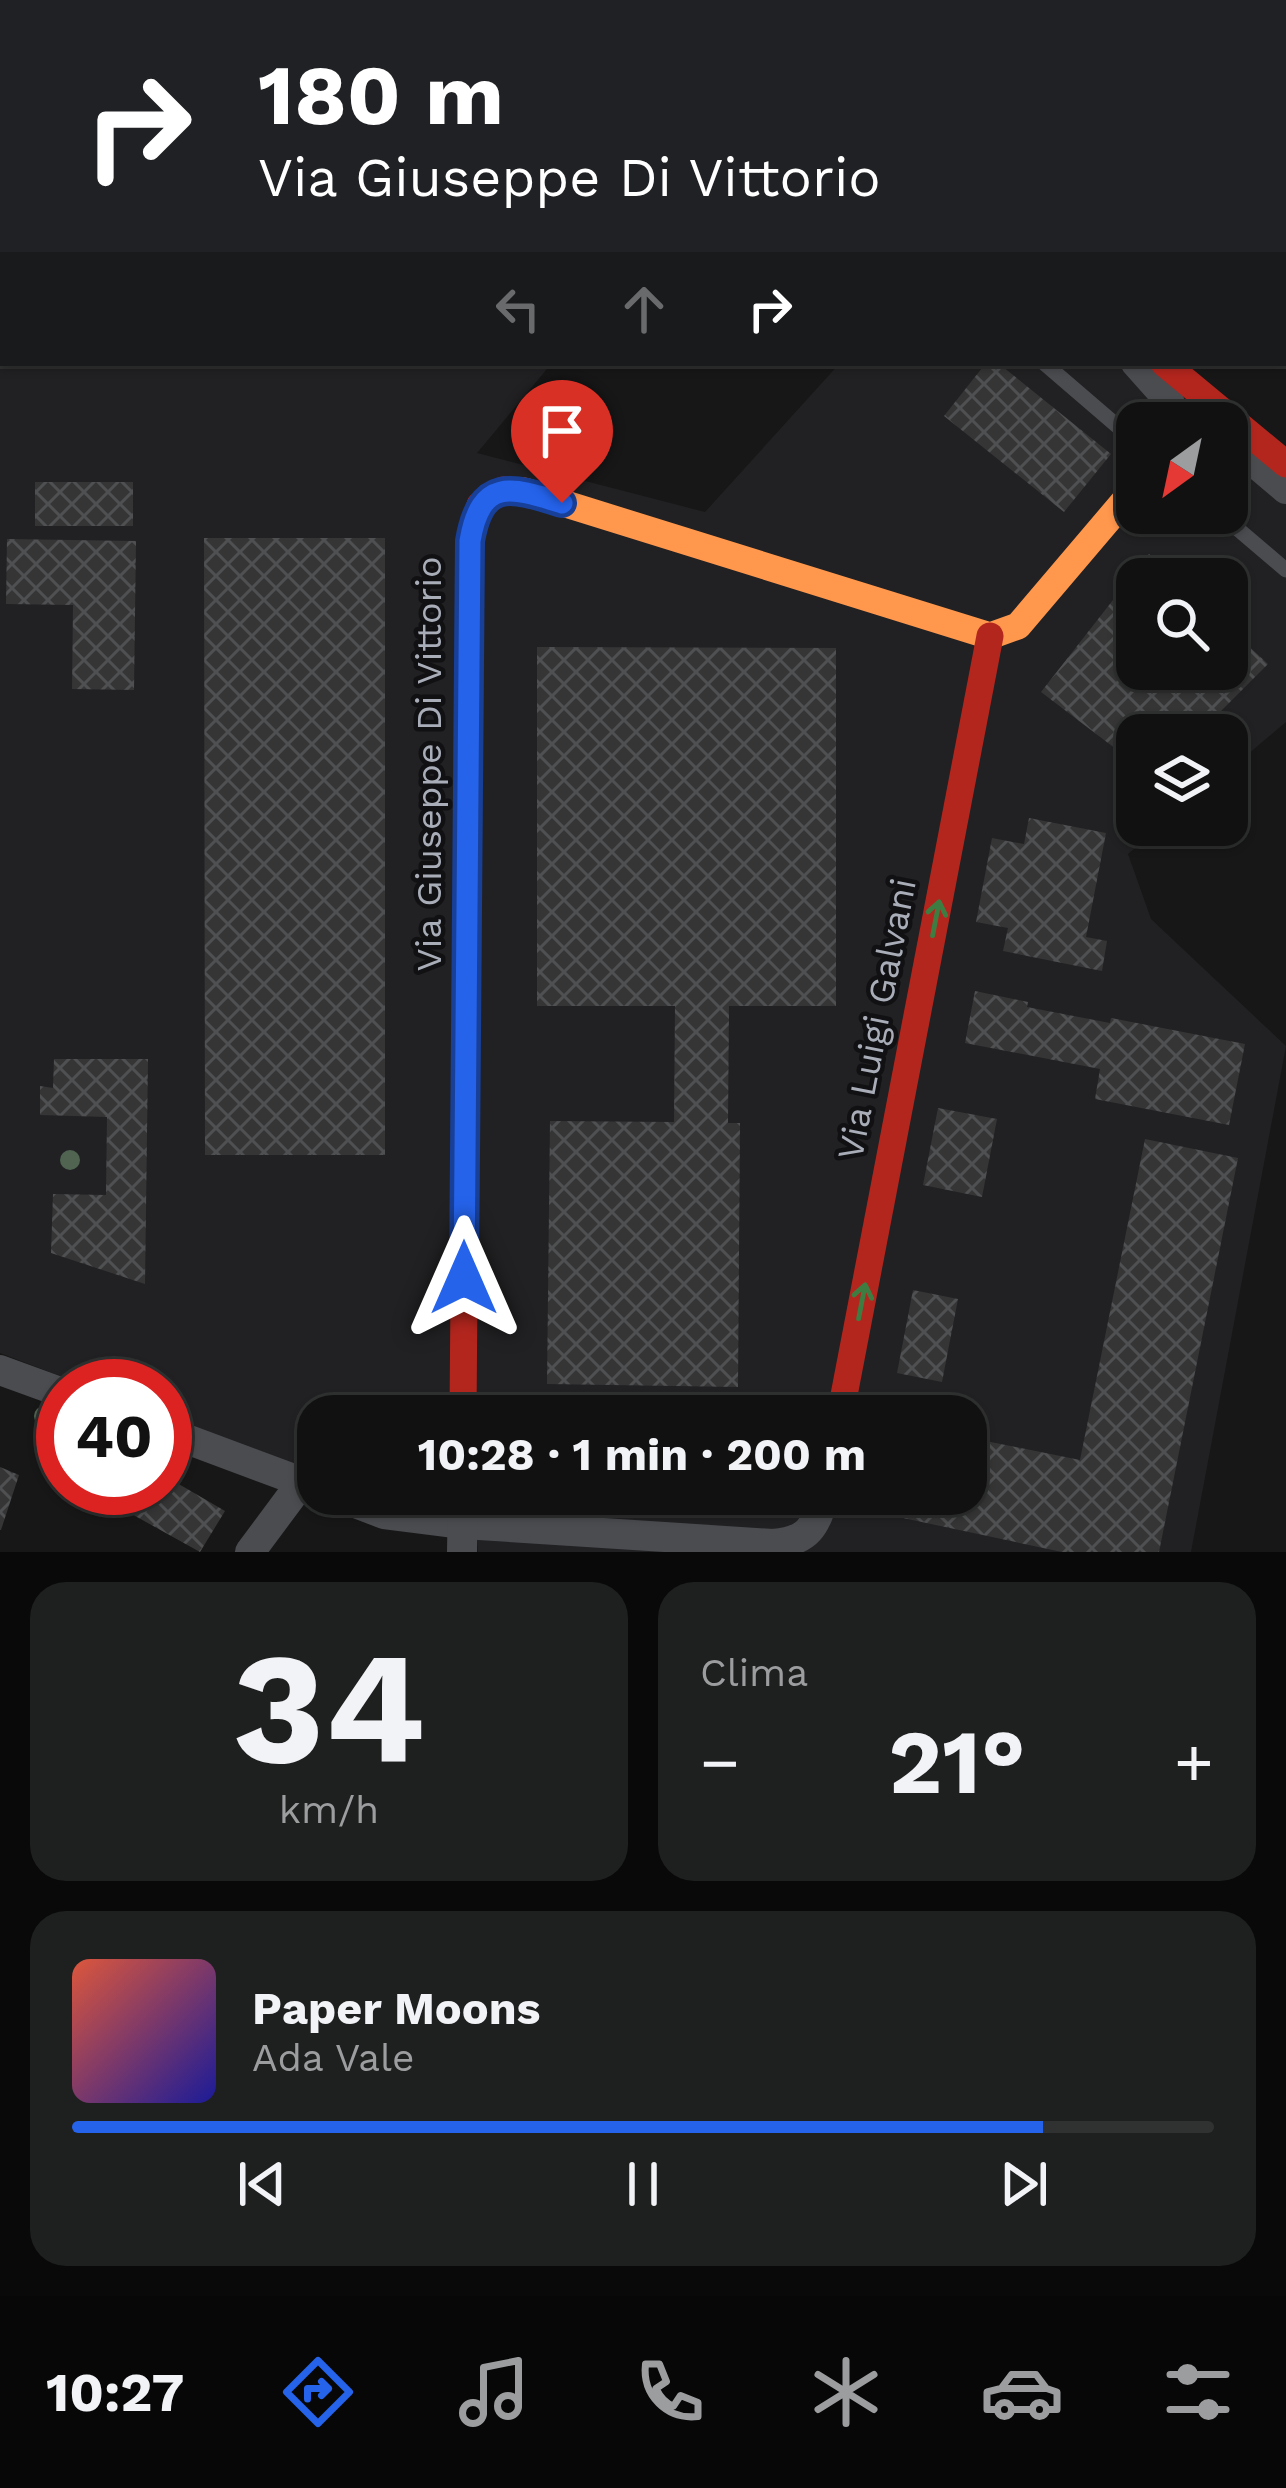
<!DOCTYPE html>
<html lang="it">
<head>
<meta charset="utf-8">
<style>
  :root { --surface:#111; --page:#1e1f1f; --text:#f1f3f6; --muted:#9c9d9f; --line:#303131; --accent:#2563eb }
  body { margin:0; font-family:"Work Sans",sans-serif; background:var(--page); color:var(--text); height:100vh; display:flex; flex-direction:column; font-size:45px; white-space:nowrap }
  * { box-sizing:border-box; margin:0 }
  p { font-size:39px; color:var(--muted) }
  .icon { flex:none; width:66px; height:66px; fill:none; stroke:currentColor; stroke-width:2; stroke-linecap:round; stroke-linejoin:round }
  .map { position:relative; height:1552px; overflow:hidden }
  .details { display:flex; flex-direction:column; gap:30px; padding:30px; background:#090909; flex:1 }
  .details>* { flex:none }
  .hud { position:absolute; left:0px; top:0px; width:1287px; height:366px; box-shadow:0 3px 9px #0004,0 0 0 3px var(--line); background:#202124; color:#fff; overflow:hidden }
  .needle { width:78px; rotate:213deg }
  .fabs { position:absolute; left:1116px; top:402px; display:grid; gap:24px }
  .fabs a { display:grid; place-items:center; width:132px; height:132px; border-radius:24px; background:var(--surface); box-shadow:0 3px 9px #0004,0 0 0 3px var(--line); font-size:60px }
  .speed { position:absolute; left:36px; top:1359px; display:flex; gap:24px; font-size:60px; font-weight:700; text-align:center }
  .speed>* { display:grid; place-content:center; width:156px; height:156px; border-radius:50%; background:var(--surface); box-shadow:0 3px 9px #0004,0 0 0 3px var(--line); line-height:1 }
  .speed .limit { border:18px solid #d22; background:#fff; color:#111 }
  .pin { position:absolute; display:grid; place-items:center; width:102px; height:102px; color:#fff; margin:-123px -51px; border-radius:50% 50% 50% 0; rotate:-45deg; box-shadow:0 0 12px #0007 }
  .pin .icon { rotate:45deg }
  .me { position:absolute; width:132px; margin:-66px; rotate:0deg; stroke-linejoin:round; filter:drop-shadow(0 0 9px #0008) }
  .turn { display:flex; align-items:center; gap:42px; height:252px; padding:0 60px; font-size:54px }
  .turn .icon { width:156px; height:156px; stroke-width:2.5 }
  .turn b { display:block; font-size:84px; line-height:102px }
  .lanes { display:flex; align-items:center; height:114px; padding:0 60px; background:#0003; justify-content:center; gap:60px; direction:ltr }
  .lanes .off { opacity:.35 }
  .big { font-size:90px; font-weight:700; line-height:1.1 }
  .details .tile { flex:1; display:flex; flex-direction:column; justify-content:center; gap:18px; min-width:0; padding:0 42px; border-radius:36px; background:var(--page) }
  .details .dial { align-items:center; gap:0 }
  .dial b { font-size:156px; line-height:1 }
  .song { display:flex; align-items:center; gap:36px }
  .cover { width:144px; height:144px; border-radius:18px; background:linear-gradient(135deg,hsl(10 70% 55%),hsl(240 70% 35%)) }
  .played { height:12px; border-radius:6px; background:linear-gradient(90deg,var(--accent) 85%,var(--line) 85%) }
  .keys { display:flex; justify-content:space-around; direction:ltr }
  .heat { display:flex; justify-content:space-between; align-items:center; font-size:66px; direction:ltr }
  .details .tiles { flex:1; display:grid; gap:30px; grid-template-columns:1fr 1fr }
  .tile:last-child { grid-column:span 2 }
  .trip { position:absolute; left:297px; top:1395px; width:690px; height:120px; border-radius:36px; background:var(--surface); box-shadow:0 3px 9px #0004,0 0 0 3px var(--line); font-weight:700; line-height:120px; text-align:center }
  .dock { display:flex; height:192px; justify-content:space-around; align-items:center; background:#070707; color:var(--muted) }
  .dock .icon { width:84px; height:84px }
  .dock .current { color:var(--accent) }
  .dock b { font-size:54px; color:var(--text) }
  .map>svg:first-child { display:block }
</style>
</head>
<body>
<div class="map">
<svg width="1286" height="1552" viewBox="0 0 1286 1552">
  <defs>
    <pattern id="building-cross-hatch" width="8" height="8" patternUnits="userSpaceOnUse" patternTransform="scale(3)"><rect width="8" height="8" fill="#353536"/><path d="M0 0l8 8M0 8l8-8" fill="none" stroke="#4f5051"/></pattern>
  </defs>
  <rect width="100%" height="100%" fill="#171717"/>
  <path fill="#212123" fill-rule="evenodd" d="M 0,0 L 524,3 L 3,3 L 3,363 L 552,363 L 477,453 L 705,512 L 840,363 L 1144,363 L 1215,423 L 1137,423 L 1137,513 L 1227,513 L 1227,433 L 1286,483 L 1286,722 L 1227,772 L 1227,735 L 1137,735 L 1137,825 L 1163,825 L 1128,854 L 1151,919 L 1286,1046 L 1191,1552 L 478,1552 L 477,1509 L 389,1502 L 367,1494 L 966,1494 L 966,1416 L 318,1416 L 318,1475 L 165,1416 L 165,1386 L 86,1386 L 0,1353 ZM 1137,579 L 1227,579 L 1227,669 L 1137,669 Z"/>
  <g fill="url(#building-cross-hatch)">
    <polygon points="986,363 998,363 1111,454 1064,512 944,416"/>
    <rect x="35" y="482" width="98" height="44"/>
    <polygon points="204,538 385,538 385,1155 205,1155"/>
    <polygon points="7,539 136,541 134,690 72,689 73,605 6,604"/>
    <polygon points="1149,554 1177,579 1137,579 1137,669 1227,669 1227,626 1268,664 1197,735 1137,735 1137,765 1041,692"/>
    <polygon points="537,647 836,648 836,1006 729,1006 728,1123 740,1123 738,1387 547,1384 550,1121 674,1122 675,1006 537,1006"/>
    <polygon points="1029,818 1106,833 1086,937 1107,941 1102,971 1003,951 1008,928 976,922 992,838 1024,844"/>
    <polygon points="975,991 1028,1002 1027,1007 1110,1023 1111,1018 1245,1044 1229,1125 1095,1099 1100,1069 965,1043"/>
    <polygon points="54,1059 148,1059 145,1284 51,1253 53,1194 106,1195 107,1117 40,1115 40,1086 53,1088"/>
    <polygon points="938,1108 997,1119 982,1197 923,1185"/>
    <polygon points="1145,1139 1238,1158 1159,1552 1062,1552 875,1512 879,1494 966,1494 966,1437 1080,1460"/>
    <polygon points="913,1290 958,1299 942,1382 897,1373"/>
    <polygon points="0,1467 19,1475 1,1530 0,1530"/>
    <polygon points="165,1476 225,1511 200,1552 119,1507 130,1488 165,1488"/>
  </g>
  <g fill="none" stroke-linecap="round" stroke-linejoin="round">
    <g stroke="#4b4c50" stroke-width="15">
      <polyline points="356,3 357,0"/>
      <polyline points="0,286 3,287"/>
      <polyline points="1044,363 1137,443"/>
      <polyline points="1219,513 1286,570"/>
    </g>
    <g stroke="#4b4c50" stroke-width="30">
      <polyline points="1136,363 1169,400 1172,423"/>
      <polyline points="1227,445 1247,456 1286,489"/>
      <polyline points="0,1370 63,1393"/>
      <polyline points="165,1431 318,1488"/>
      <path d="M 332,1494 L 384,1514 L 463,1524 L 773,1544 C 809,1541 815,1527 825,1494"/>
      <polyline points="250,1552 302,1482"/>
      <polyline points="462,1552 463,1494"/>
    </g>
    <g stroke="#ff974d" stroke-width="27">
      <polyline points="714,0 719,3"/>
      <polyline points="524,491 990,636 1018,626 1137,486"/>
    </g>
    <g stroke="#b3261e" stroke-width="27">
      <polyline points="1164,363 1286,464"/>
      <polyline points="463,1416 470,541 480,505 503,490 524,491"/>
      <polyline points="840,1416 990,636"/>
    </g>
  </g>
  <g fill="#506451">
    <circle cx="70" cy="1160" r="10"/>
    <circle cx="44" cy="1416" r="10"/>
  </g>
  <defs><path id="oneway-shaft" d="M-6 0H5M1.5-3L5.5 0L1.5 3" fill="none" stroke-width="1.6" stroke-linecap="round" stroke-linejoin="round" transform="scale(3)"/></defs>
  <g stroke="#3e7d42">
    <use href="#oneway-shaft" transform="translate(936 918) rotate(-79)"/>
    <use href="#oneway-shaft" transform="translate(862 1301) rotate(-79)"/>
  </g>
  <g fill="none" stroke-linecap="round" stroke-linejoin="round">
    <defs>
      <path id="route" d="M 464,1278 L 470,541 C 481,477 511,487 562,503"/>
    </defs>
    <use href="#route" stroke="#184099" stroke-width="30"/>
    <use href="#route" stroke="#2563eb" stroke-width="21"/>
  </g>
  <g text-anchor="middle" dominant-baseline="central" stroke-width="9" stroke-linejoin="round" paint-order="stroke">
    <g font-size="36" fill="#a8adb8" stroke="#111113">
      <text transform="translate(429 764) rotate(-90)">Via Giuseppe Di Vittorio</text>
      <text transform="translate(877 1019) rotate(-79)">Via Luigi Galvani</text>
    </g>
  </g>
</svg>
<div class="fabs">
<a><svg class="needle" viewBox="-14 -14 28 28"><path d="M0-13l5 13h-10z" fill="#e53935"/><path d="M0 13l5-13h-10z" fill="#9c9d9f"/></svg></a>
<a><svg class="icon" aria-label="search" viewBox="0 0 24 24"><circle cx="10" cy="10" r="6"/><path d="M15 15l6 6"/></svg></a>
<a><svg class="icon" aria-label="layers" viewBox="0 0 24 24"><path d="M12 4l9 5-9 5-9-5zM3 14l9 5 9-5"/></svg></a>
</div>
<div class="speed"><div class="limit">40</div></div>
<div class="pin" style="left:562px;top:503px;background:#d93025"><svg class="icon" aria-label="arrive" viewBox="0 0 24 24"><path d="M6 21V4h12l-3 4 3 4H6"/></svg></div>
<svg class="me" style="left:464px;top:1278px" viewBox="-20 -20 40 40"><path d="M0-17L14 15 0 8-14 15z" fill="#2563eb" stroke="#fff" stroke-width="4"/></svg>
<div class="trip">10:28 · 1 min · 200 m</div>
<div class="hud">
<div class="turn"><svg class="icon" aria-label="right" viewBox="0 0 24 24"><path d="M7 20v-9h11M14 6l5 5-5 5"/></svg><div><b>180 m</b>Via Giuseppe Di Vittorio</div></div>
<div class="lanes"><svg class="icon off" aria-label="left" viewBox="0 0 24 24"><path d="M17 20v-9H6M10 6l-5 5 5 5"/></svg><svg class="icon off" aria-label="ahead" viewBox="0 0 24 24"><path d="M12 20V5M6 11l6-6 6 6"/></svg><svg class="icon" aria-label="right" viewBox="0 0 24 24"><path d="M7 20v-9h11M14 6l5 5-5 5"/></svg></div>
</div>
</div>
<section class="details">
<div class="tiles">
<div class="tile dial"><b>34</b><p>km/h</p></div>
<div class="tile"><p>Clima</p>
<div class="heat"><a>−</a><b class="big">21°</b><a>+</a></div>
</div>
<div class="tile">
<div class="song"><i class="cover"></i><div><b>Paper Moons</b><p>Ada Vale</p></div></div>
<div class="played"></div>
<div class="keys"><svg class="icon" aria-label="previous" viewBox="0 0 24 24"><path d="M18 5L8 12l10 7zM5 5v14"/></svg><svg class="icon" aria-label="pause" viewBox="0 0 24 24"><path d="M8 5v14M16 5v14"/></svg><svg class="icon" aria-label="next" viewBox="0 0 24 24"><path d="M6 5l10 7-10 7zM19 5v14"/></svg></div>
</div>
</div>
</section>
<nav class="dock">
<b>10:27</b>
<svg class="icon current" aria-label="directions" viewBox="0 0 24 24"><path d="M12 3l9 9-9 9-9-9zM9 14v-3h6M13 9l2 2-2 2"/></svg>
<svg class="icon" aria-label="music" viewBox="0 0 24 24"><path d="M9 18V5l10-2v13"/><circle cx="6" cy="18" r="3"/><circle cx="16" cy="16" r="3"/></svg>
<svg class="icon" aria-label="phone" viewBox="0 0 24 24"><path d="M5 4h4l2 5-3 2q2 4 5 5l2-3 5 2v4C11 20 4 13 5 4z"/></svg>
<svg class="icon" aria-label="climate" viewBox="0 0 24 24"><path d="M12 3v18M4 7l16 10M4 17L20 7"/></svg>
<svg class="icon" aria-label="car" viewBox="0 0 24 24"><path d="M5 17H2v-5l4-1 3-4h7l3 4 3 1v5h-3M9 17h6M6 11h13"/><circle cx="7" cy="17" r="2"/><circle cx="17" cy="17" r="2"/></svg>
<svg class="icon" aria-label="filters" viewBox="0 0 24 24"><path d="M4 7h16M4 17h16"/><circle cx="9" cy="7" r="2"/><circle cx="15" cy="17" r="2"/></svg>
</nav>
</body>
</html>
